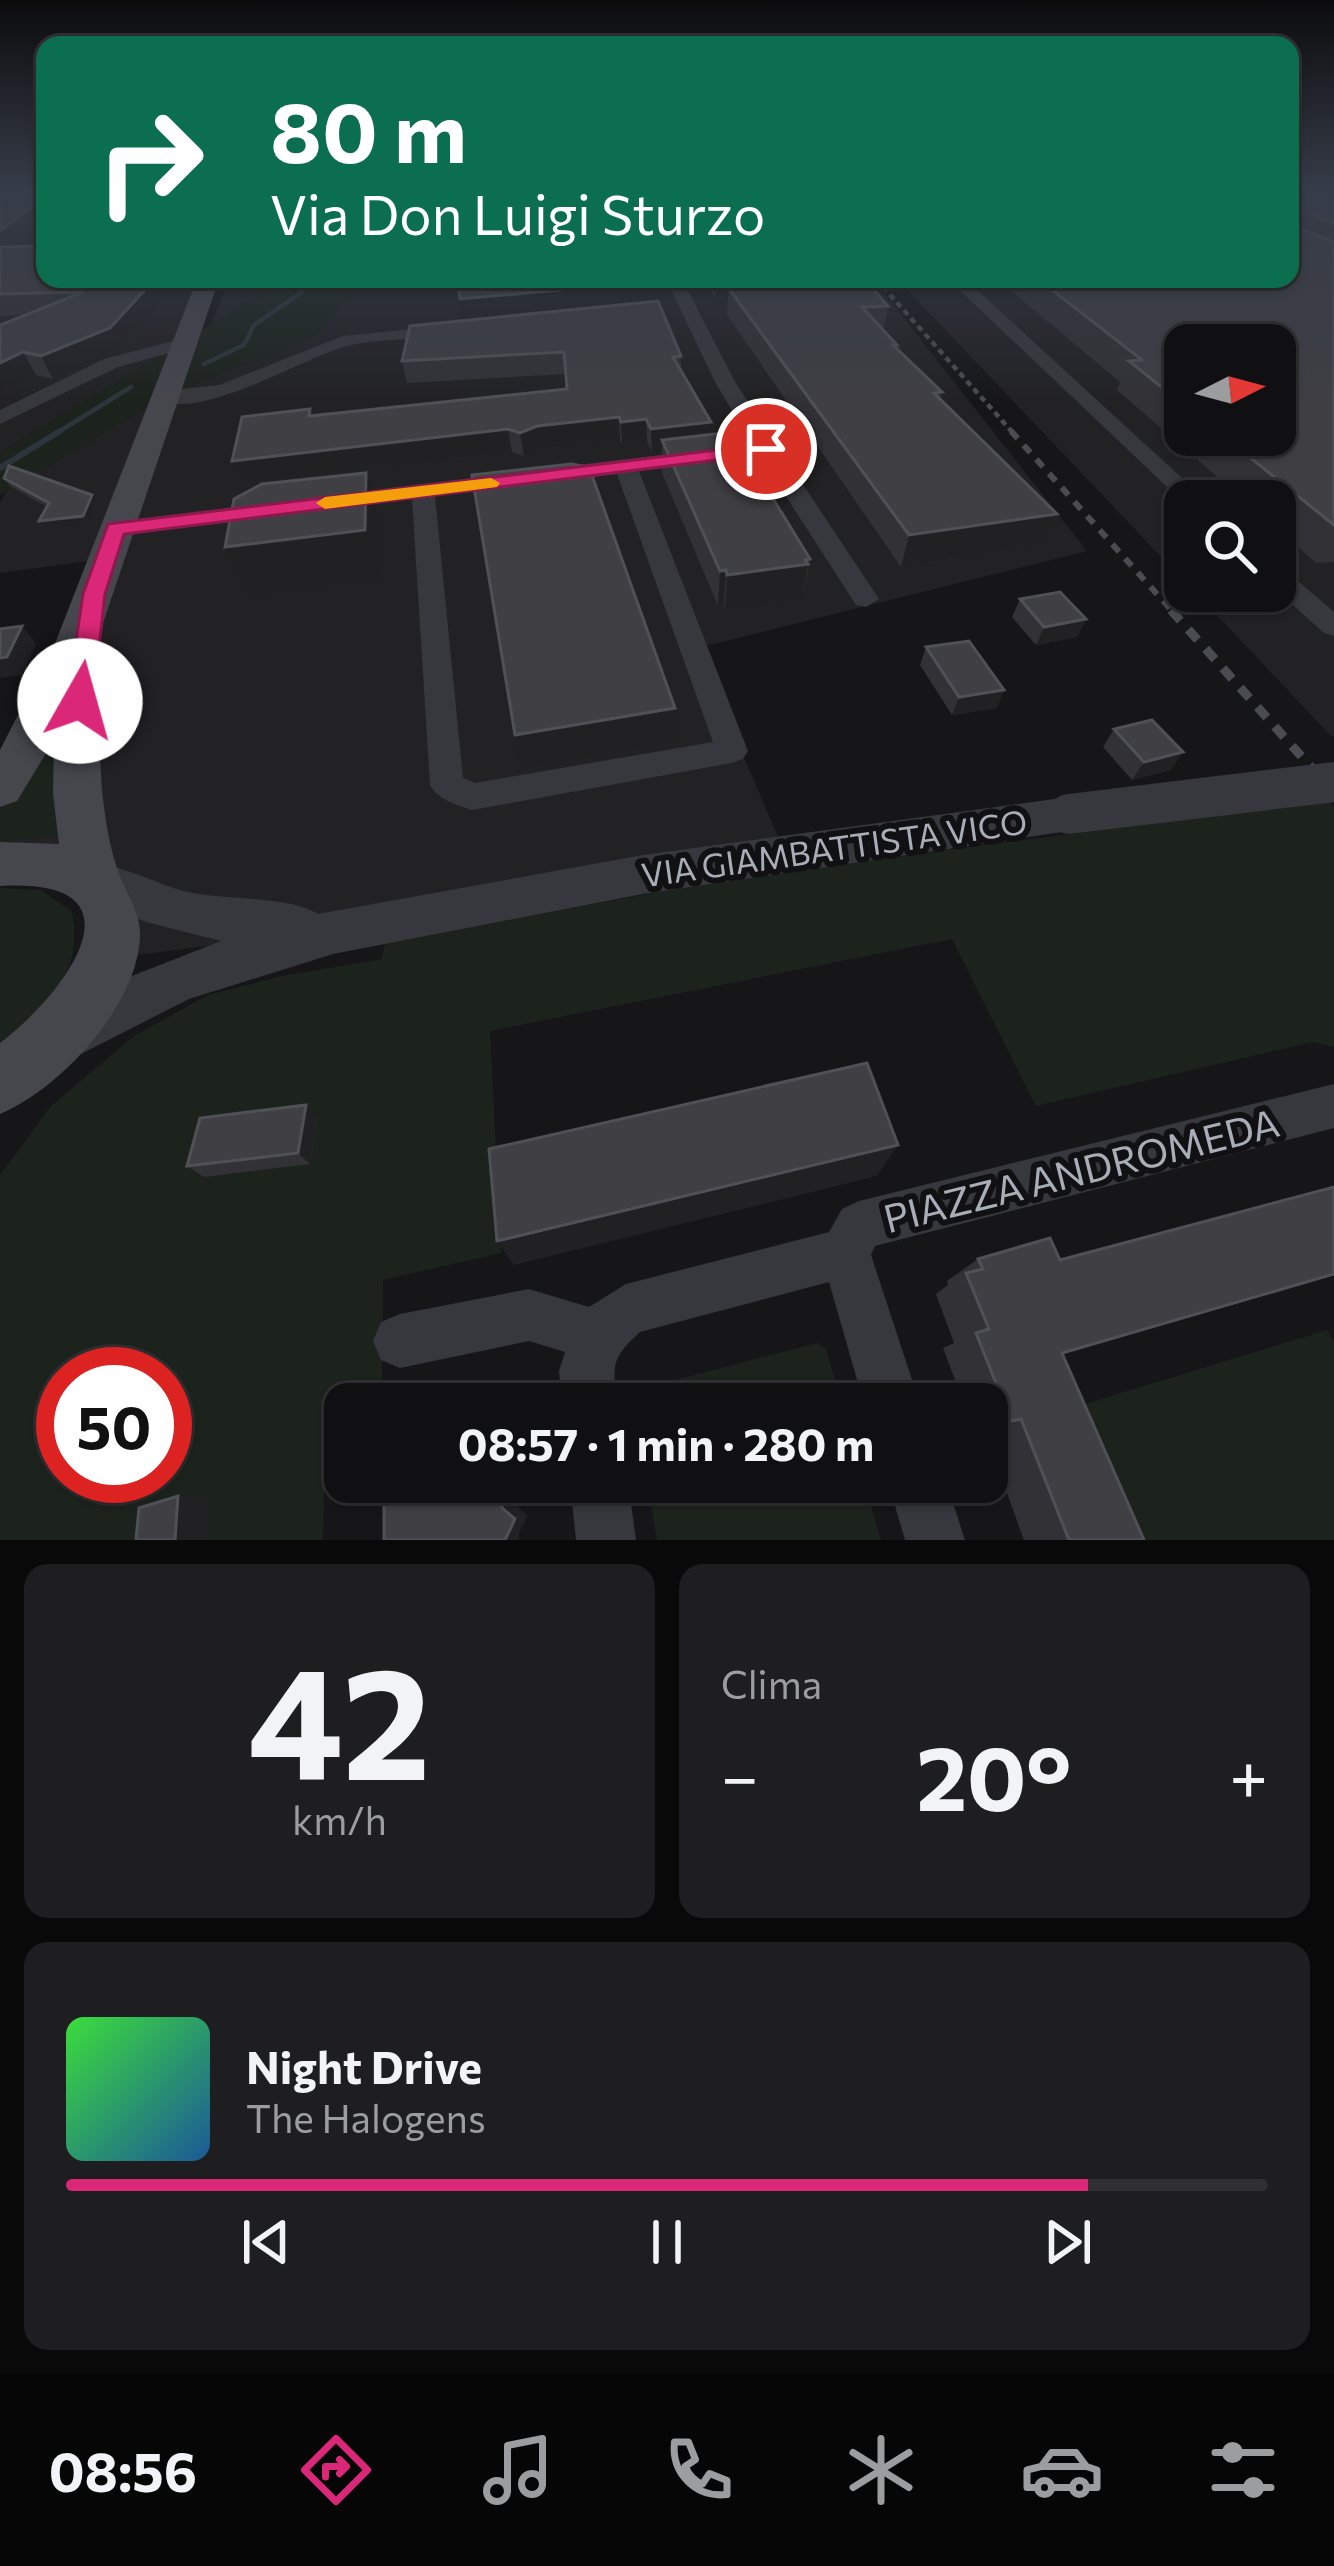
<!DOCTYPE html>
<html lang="it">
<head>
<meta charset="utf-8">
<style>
  :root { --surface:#101012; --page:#1e1e20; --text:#f1f3f6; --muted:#9c9d9f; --line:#303032; --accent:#db2777 }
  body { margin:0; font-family:Commissioner,sans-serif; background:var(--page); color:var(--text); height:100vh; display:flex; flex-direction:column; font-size:45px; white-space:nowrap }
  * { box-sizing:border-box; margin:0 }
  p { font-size:39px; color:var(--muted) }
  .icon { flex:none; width:66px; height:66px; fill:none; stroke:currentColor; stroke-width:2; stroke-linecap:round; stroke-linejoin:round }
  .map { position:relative; height:1540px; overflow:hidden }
  .side { display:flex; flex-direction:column; gap:24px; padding:24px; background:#09090a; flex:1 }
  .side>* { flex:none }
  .top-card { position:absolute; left:36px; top:36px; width:1263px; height:252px; border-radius:24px; box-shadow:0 3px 9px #0004,0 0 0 3px var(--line); background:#0b6e4f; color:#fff; overflow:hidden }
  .needle { width:78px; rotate:84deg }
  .buttons { position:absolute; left:1164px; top:324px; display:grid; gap:24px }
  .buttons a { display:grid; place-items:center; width:132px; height:132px; border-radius:24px; background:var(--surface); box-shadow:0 3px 9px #0004,0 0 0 3px var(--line); font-size:60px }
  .speed { position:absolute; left:36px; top:1347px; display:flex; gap:24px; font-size:60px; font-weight:700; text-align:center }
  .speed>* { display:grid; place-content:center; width:156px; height:156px; border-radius:50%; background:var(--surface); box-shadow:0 3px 9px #0004,0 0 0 3px var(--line); line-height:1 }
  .speed .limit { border:18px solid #d22; background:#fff; color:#111 }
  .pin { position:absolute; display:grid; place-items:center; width:102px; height:102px; color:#fff; margin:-51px; border:6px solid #fff; border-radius:50%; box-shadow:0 3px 12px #0007 }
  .me { position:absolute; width:132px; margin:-66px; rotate:7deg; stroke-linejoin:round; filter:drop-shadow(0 0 9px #0008) }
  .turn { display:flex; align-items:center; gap:42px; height:252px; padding:0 36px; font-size:54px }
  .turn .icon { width:156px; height:156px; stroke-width:2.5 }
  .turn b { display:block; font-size:84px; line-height:102px }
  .big { font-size:90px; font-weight:700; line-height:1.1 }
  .side .widget { flex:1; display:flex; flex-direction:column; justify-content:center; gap:18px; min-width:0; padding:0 42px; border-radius:24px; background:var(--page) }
  .side .dial { align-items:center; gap:0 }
  .dial b { font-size:156px; line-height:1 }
  .song { display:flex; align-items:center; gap:36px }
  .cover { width:144px; height:144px; border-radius:18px; background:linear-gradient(135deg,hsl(120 70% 55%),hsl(210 70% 35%)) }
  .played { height:12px; border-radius:6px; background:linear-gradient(90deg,var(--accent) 85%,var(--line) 85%) }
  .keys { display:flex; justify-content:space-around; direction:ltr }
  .heat { display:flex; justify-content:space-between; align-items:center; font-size:66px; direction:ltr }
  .side .tiles { flex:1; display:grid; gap:24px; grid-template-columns:1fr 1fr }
  .widget:last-child { grid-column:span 2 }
  .trip { position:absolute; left:324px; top:1383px; width:684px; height:120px; border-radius:24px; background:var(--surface); box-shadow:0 3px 9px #0004,0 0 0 3px var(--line); font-weight:700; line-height:120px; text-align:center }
  .dock { display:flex; height:192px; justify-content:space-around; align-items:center; background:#060607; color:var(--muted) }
  .dock .icon { width:84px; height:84px }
  .dock .on { color:var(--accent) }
  .dock b { font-size:54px; color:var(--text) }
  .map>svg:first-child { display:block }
</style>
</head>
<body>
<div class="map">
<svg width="1334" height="1540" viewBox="0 0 1334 1540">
  <rect width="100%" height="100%" fill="#161618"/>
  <g fill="#222225" fill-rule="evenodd">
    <polygon points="0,188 45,188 45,279 208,279 185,343 0,452"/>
    <path d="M 1334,188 L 1334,736 L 1331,736 L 1194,591 L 1275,591 L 1275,501 L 1185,501 L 1185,582 L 897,279 L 1290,279 ZM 1185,345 L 1275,345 L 1275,435 L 1185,435 Z"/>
    <polygon points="229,279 286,279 211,326"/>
    <polygon points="365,279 873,279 1087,551 697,648 784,851 337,929 107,959 111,915 0,864 0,835 104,559 0,573 0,502 8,489"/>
  </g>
  <g fill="#1c231d" fill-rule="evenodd">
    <polygon points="286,279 365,279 313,338 164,397 0,495 0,452"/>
    <polygon points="63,712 64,835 0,843 0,809"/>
    <path d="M 1329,802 L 1334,807 L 1334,1047 L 1313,1042 L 1036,1106 L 952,939 L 490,1031 L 501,1253 L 383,1280 L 382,1404 L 345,1404 L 345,1446 L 325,1453 L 323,1540 L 0,1540 L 0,1175 L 51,1106 L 134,1036 L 208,995 L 282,976 L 382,959 L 385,944 L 751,874 ZM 63,1374 L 165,1374 L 165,1476 L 63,1476 Z"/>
    <path d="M 0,888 L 41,890 L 72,912 C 85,979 42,1005 0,1050 Z"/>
    <polygon points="1327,1330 1334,1341 1334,1540 1109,1540 1056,1413"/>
    <polygon points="817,1343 826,1349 842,1404 637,1404 641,1389"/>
    <polygon points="647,1482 864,1482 881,1540 657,1540"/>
  </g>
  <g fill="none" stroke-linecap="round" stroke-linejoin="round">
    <g stroke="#2c353c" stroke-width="4.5">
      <polyline points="204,364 244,345 254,325 321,279"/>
      <polyline points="55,434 131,387"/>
    </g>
    <polyline stroke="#2c353c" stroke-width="6" points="0,468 60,431"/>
    <g fill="#37383d" fill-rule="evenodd">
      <path d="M 666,279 L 682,279 L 735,382 L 879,599 L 866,607 L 856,605 L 760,456 L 639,471 L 748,751 L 743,759 L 732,763 L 472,810 C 457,805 438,800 430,785 L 412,499 L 331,509 L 319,502 L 331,495 L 752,444 L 715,382 ZM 617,474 L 713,742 L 475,783 L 463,778 L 435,496 Z"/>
      <polygon points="948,279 965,279 1207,501 1185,504"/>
      <path d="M 452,325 L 458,326 L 458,334 C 422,341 383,337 347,346 C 304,357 193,426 154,397 L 164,391 L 219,385 L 343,336 Z"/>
      <polygon points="185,338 191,339 191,347 118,367 0,424 0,410 104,359"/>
      <polygon points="274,502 282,504 282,514 115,536 103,529 115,522"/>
      <polygon points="1275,567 1284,569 1334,612 1334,636 1324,633 1275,589"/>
      <path d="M 1334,1084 L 1334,1128 L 875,1246 L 871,1255 L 920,1404 L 864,1404 L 829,1282 L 640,1332 C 611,1358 612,1366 618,1404 L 562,1404 L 559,1371 L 565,1352 L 529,1341 L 400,1368 L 381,1360 L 373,1341 L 381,1322 L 400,1314 L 529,1289 L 589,1307 L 626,1284 L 829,1232 L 842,1209 L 859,1201 Z"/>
      <polygon points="570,1482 628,1482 636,1540 576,1540"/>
      <polygon points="888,1482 946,1482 965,1540 905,1540"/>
    </g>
    <path fill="#37383d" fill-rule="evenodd" d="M 1069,797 L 1085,802 L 1091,814 L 1085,826 L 1069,831 L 643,894 L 333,954 L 189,999 L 69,1060 L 50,1052 L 42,1034 L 50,1016 L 101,988 L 221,941 L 146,922 L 77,895 L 71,881 L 77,867 C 109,856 154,884 187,892 C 225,900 289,896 318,914 L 643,855 Z"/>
    <path fill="#45474d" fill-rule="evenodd" d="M 197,279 L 219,279 L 97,641 L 108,652 C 103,701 97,750 103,799 C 106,824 110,848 118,871 C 125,892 139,908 140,932 C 141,1002 62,1088 0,1114 L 0,1043 C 66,993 152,877 0,886 L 0,842 L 59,844 L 53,794 L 54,740 L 17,801 L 0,807 L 0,750 L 56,641 Z"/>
    <polyline stroke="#4a4c52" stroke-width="4.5" stroke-dasharray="6 4.5" stroke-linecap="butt" points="876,279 1014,434"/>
    <polyline stroke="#4a4c52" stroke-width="6" stroke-dasharray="10 9" stroke-linecap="butt" points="1011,431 1174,613"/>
    <polyline stroke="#4a4c52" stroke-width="9" stroke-dasharray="14 12" stroke-linecap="butt" points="1171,610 1334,793"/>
    <polyline stroke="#37383d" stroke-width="40" points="1069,814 1334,782"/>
  </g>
  <g fill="#323236" fill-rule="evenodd">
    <polygon points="0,188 45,222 16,247 45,279 164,279 170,292 121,350 53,379 36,375 0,393 25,315 0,316"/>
    <path d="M 1290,188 L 1334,188 L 1334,562 L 1316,563 L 1275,527 L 1275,501 L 1245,501 L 1117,390 L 1120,382 L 997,279 L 1290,279 ZM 1185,345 L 1275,435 L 1185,435 Z"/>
    <polygon points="702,279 793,279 790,284 850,284 888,306 883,330 897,345 896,349 942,392 940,399 1057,514 1045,545 901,567 727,315 728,296 715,297"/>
    <polygon points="648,282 648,302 681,356 681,371 710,434 810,559 803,599 725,610 724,605 718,606 662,473 662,450 652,452 647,442 622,445 620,440 540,449 524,456 512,452 242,484 232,461 312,415 567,389 566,374 407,383 402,361 471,320"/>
    <polygon points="4,478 97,504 88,525 45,530 39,521 47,507 10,486"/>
    <polygon points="1020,599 1086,619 1077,637 1036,645 1012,617"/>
    <polygon points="926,647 1004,690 997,708 952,715 920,665"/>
    <polygon points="1114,729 1171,770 1132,780 1103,747"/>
    <polygon points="318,1117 310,1164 204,1177 187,1166"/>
    <polygon points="1334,1187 1334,1275 1062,1354 1144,1540 1024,1540 987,1438 987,1404 964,1404 943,1348 954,1343 936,1294 948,1285 947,1281 978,1259 1060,1260"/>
  </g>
  <g fill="#212124">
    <polygon points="45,197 45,222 13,250 0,253 0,231"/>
    <polygon points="155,279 164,279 170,292 121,350 53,379 41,356"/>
    <polygon points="716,279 793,279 785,291 729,289 728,296 715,297"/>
    <polygon points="648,282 648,303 463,320 460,299"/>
    <polygon points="23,352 36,375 0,393 0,363"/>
    <polygon points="619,417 620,440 540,449 524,456 520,433 537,426"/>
    <polygon points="646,419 647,442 622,445 621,422"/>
    <polygon points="711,422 710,445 662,440 662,450 652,452 651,429"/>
    <polygon points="508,429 512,452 242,484 232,461"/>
    <polygon points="366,473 380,521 381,579 249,597 225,547"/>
    <polygon points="92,495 97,504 88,525 45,530 39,521"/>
    <polygon points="1057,514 1045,545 901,567 909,535"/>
    <polygon points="808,564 803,599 725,610 727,575"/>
    <polygon points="726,570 724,605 718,606 720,571"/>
    <polygon points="1086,619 1077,637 1036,645 1044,627"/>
    <polygon points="22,626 36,644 22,675 0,678 0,658"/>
    <polygon points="1004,690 997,708 952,715 959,697"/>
    <polygon points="675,708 675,742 522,769 515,735"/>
    <polygon points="1183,752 1171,770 1132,780 1144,762"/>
    <polygon points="306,1105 318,1117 310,1164 298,1153"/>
    <polygon points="898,1145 877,1176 514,1265 497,1241"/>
    <polygon points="1334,1274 1334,1275 1020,1366 1062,1353"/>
    <polygon points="500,1482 514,1482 516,1505 528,1516 519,1533 519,1540 505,1540"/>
    <polygon points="209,1495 207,1540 175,1540 178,1496"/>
  </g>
  <g fill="#3f3f44" stroke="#4f5156" stroke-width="3">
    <polygon points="0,188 45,188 45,197 0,231"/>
    <polygon points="1290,188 1334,188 1334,223 1299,210 1301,229 1334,242 1334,525 1222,435 1275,435 1275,345 1185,345 1185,406 1129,361 1142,360 1038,279 1290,279"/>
    <polygon points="45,246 45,279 155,279 110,328 41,356 23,352 0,363 0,325 83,292 0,294 0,247"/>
    <polygon points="457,279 646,279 648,282 460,299"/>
    <polygon points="845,279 850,284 868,283 888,306 862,307 897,345 893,345 942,392 934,393 1057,514 909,535 729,289"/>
    <polygon points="658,301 681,356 673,357 711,422 651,429 646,419 621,422 619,417 537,426 520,433 508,429 232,461 242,417 310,409 309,416 567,389 564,352 402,361 410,326"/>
    <polygon points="723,433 748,466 753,466 810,559 805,560 808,564 727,575 726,570 720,571 662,440"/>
    <polygon points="571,464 589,467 675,708 515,735 472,475"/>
    <polygon points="9,466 92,495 83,516 39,521 49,503 4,478"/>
    <polygon points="366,473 365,530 225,547 234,499 262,484"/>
    <polygon points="1060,592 1086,619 1044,627 1020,599"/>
    <polygon points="22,626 7,657 0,658 0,629"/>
    <polygon points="969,641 1004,690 959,697 926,647"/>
    <polygon points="1152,720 1183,752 1144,762 1114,729"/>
    <polygon points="867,1063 898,1145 497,1241 489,1149"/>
    <polygon points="306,1105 298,1153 187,1166 200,1118"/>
    <polygon points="1334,1187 1334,1274 1062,1353 1144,1540 1069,1540 1021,1419 1011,1421 976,1333 989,1329 966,1273 983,1269 978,1259 1050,1238 1060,1260"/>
    <polygon points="384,1482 500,1482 502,1508 515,1519 505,1540 384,1540"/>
    <polygon points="178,1496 175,1540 136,1540 139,1508"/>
  </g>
  <linearGradient id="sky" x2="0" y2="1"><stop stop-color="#0c0c0d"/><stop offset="0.47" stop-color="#363c48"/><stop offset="1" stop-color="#363c48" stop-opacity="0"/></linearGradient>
  <rect width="1334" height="403" fill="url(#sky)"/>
  <polygon fill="#db2777" stroke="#8e194d" stroke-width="3" points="766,444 775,449 773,453 124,534 105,594 93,701 80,710 67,701 83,594 108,524"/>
  <polygon fill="#f59e0b" points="491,478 500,483 497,487 325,509 316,503 325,497"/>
  <g text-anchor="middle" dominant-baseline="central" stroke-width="12" stroke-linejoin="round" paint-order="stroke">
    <g font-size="33" fill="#a8adb8" stroke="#111113">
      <text transform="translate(834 847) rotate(-8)">VIA GIAMBATTISTA VICO</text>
    </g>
    <g font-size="39" fill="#a8adb8" stroke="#111113">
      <text transform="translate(1081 1169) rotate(-14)">PIAZZA ANDROMEDA</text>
    </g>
  </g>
</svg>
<div class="buttons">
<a><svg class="needle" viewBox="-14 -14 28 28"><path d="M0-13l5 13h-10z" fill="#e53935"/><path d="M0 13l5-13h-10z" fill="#9c9d9f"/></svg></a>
<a><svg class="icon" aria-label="search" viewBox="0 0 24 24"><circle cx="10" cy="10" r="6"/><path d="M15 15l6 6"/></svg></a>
</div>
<div class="speed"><div class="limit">50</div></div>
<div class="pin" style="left:766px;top:449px;background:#d93025"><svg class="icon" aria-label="arrive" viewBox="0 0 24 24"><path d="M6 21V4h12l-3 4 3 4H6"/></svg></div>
<svg class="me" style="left:80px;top:701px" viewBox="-20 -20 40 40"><circle r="19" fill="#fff"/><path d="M0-13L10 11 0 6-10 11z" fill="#db2777"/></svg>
<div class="trip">08:57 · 1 min · 280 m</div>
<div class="top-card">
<div class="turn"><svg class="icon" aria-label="right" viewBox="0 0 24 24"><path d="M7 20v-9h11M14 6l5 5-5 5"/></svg><div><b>80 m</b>Via Don Luigi Sturzo</div></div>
</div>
</div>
<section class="side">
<div class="tiles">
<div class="widget dial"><b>42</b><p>km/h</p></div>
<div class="widget"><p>Clima</p>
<div class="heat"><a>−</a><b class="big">20°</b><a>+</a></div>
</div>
<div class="widget">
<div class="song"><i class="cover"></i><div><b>Night Drive</b><p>The Halogens</p></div></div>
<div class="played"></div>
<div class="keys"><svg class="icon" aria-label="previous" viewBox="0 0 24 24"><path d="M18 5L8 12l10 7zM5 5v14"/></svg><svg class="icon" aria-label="pause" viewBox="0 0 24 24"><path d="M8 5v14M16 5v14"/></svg><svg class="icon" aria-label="next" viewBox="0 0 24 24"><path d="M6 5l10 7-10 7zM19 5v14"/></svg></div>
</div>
</div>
</section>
<nav class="dock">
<b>08:56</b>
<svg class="icon on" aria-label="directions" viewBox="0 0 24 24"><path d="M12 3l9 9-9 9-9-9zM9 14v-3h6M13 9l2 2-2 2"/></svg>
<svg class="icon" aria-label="music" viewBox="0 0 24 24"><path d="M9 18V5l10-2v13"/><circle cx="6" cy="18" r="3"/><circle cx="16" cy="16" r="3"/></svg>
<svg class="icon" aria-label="phone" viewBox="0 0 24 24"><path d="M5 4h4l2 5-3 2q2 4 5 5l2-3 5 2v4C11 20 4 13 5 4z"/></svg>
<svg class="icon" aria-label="climate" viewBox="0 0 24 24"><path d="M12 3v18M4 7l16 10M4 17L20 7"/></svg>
<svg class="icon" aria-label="car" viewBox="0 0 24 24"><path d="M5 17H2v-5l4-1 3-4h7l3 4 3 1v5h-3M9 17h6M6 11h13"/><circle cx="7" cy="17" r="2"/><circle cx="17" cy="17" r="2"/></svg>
<svg class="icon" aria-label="filters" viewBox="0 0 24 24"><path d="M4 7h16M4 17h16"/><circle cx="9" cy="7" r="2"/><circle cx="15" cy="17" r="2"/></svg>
</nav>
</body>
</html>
